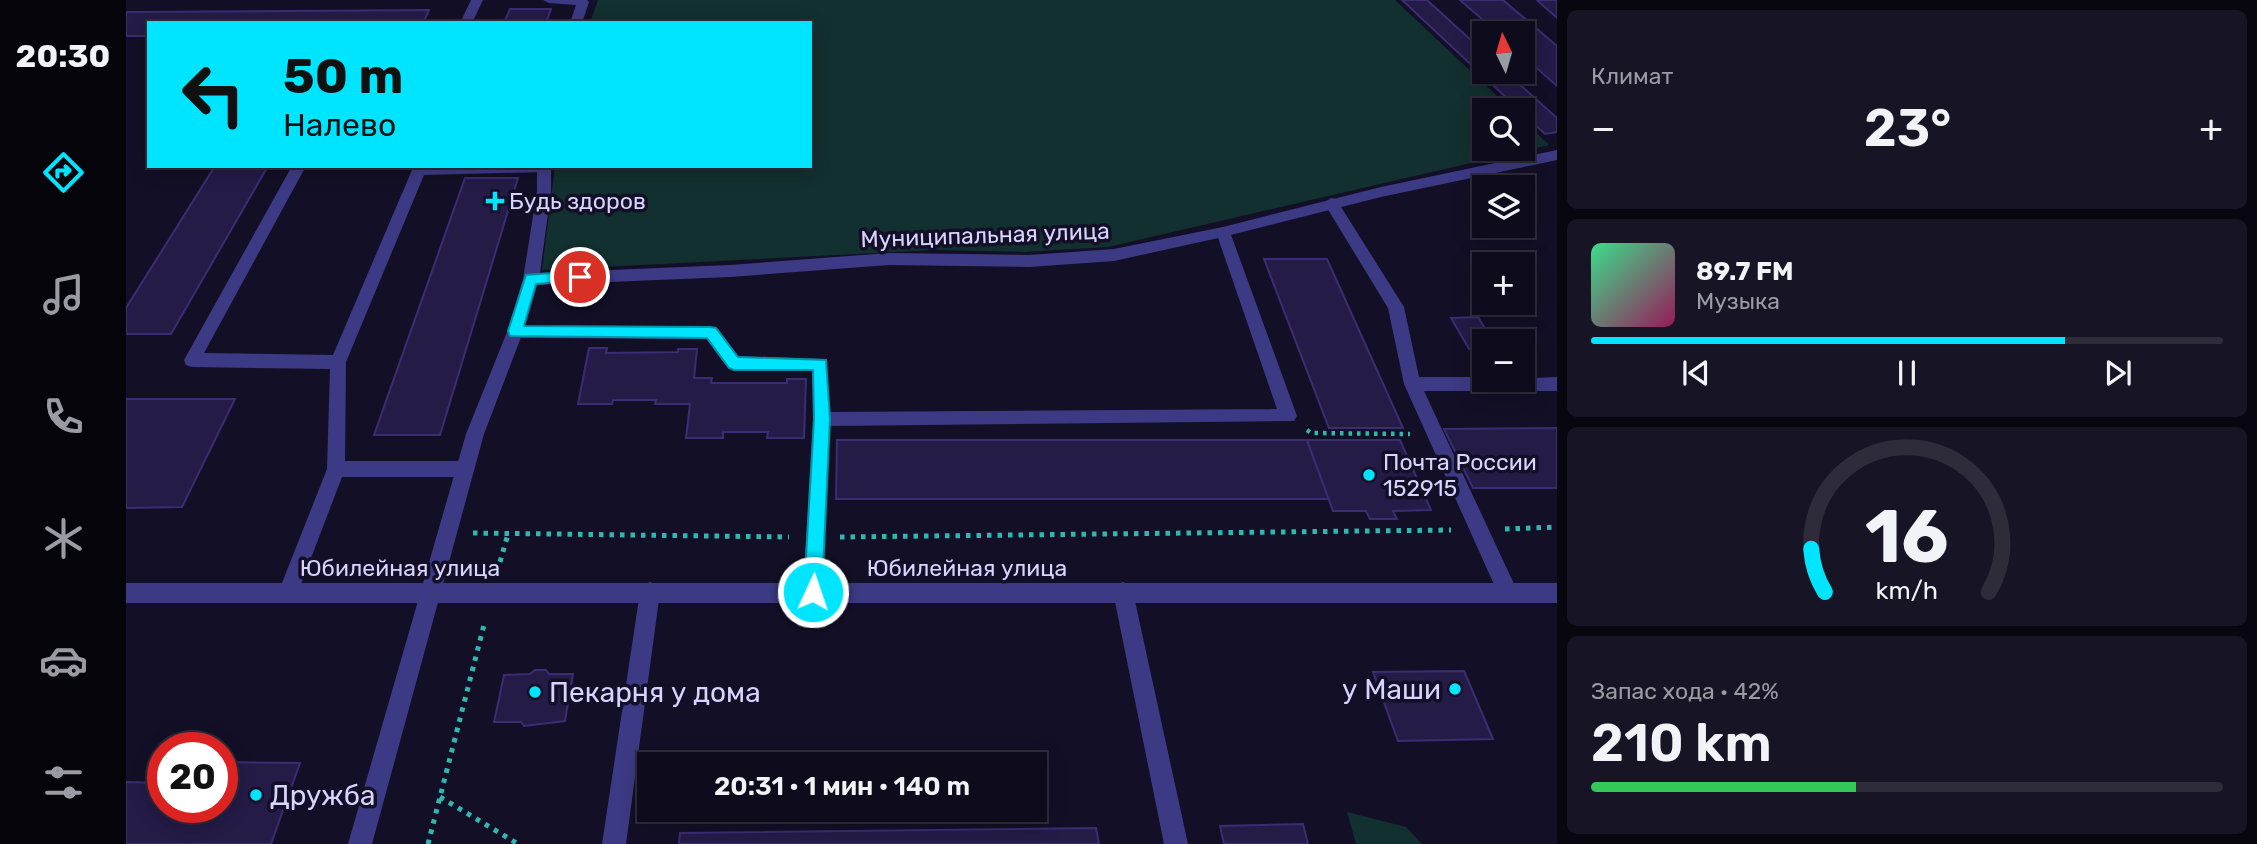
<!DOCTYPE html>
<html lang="ru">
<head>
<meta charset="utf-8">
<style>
  :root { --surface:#0e0b1c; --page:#171425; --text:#f1f3f6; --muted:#9b9ba3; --line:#2e2b3b; --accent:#00e5ff }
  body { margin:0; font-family:Rubik,sans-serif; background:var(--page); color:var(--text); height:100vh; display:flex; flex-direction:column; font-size:26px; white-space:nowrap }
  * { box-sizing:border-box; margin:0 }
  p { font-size:23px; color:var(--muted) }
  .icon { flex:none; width:38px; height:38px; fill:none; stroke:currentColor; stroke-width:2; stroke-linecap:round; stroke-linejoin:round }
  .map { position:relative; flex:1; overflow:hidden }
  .side { display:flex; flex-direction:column; gap:10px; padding:10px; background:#08060f; width:700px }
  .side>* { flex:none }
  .hud { position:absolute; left:21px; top:21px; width:665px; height:147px; border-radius:0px; box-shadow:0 4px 18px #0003,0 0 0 2px var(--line); background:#00e5ff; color:#111; overflow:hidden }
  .needle { width:46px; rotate:355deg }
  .controls { position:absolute; left:1346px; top:21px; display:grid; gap:14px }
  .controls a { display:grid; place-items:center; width:63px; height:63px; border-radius:0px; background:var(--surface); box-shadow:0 4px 18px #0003,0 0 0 2px var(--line); font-size:35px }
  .speed { position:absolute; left:21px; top:732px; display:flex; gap:14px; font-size:35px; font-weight:700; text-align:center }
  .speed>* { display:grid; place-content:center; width:91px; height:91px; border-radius:50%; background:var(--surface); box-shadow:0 4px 18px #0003,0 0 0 2px var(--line); line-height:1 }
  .speed .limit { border:10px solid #d22; background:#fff; color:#111 }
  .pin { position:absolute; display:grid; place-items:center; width:60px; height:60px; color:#fff; margin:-30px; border:4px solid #fff; border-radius:50%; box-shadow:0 2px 7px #0007 }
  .me { position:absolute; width:77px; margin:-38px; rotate:3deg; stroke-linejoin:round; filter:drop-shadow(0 0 5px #0008) }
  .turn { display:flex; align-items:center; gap:24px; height:147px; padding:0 21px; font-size:32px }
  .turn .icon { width:91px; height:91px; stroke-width:2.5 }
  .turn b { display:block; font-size:49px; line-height:60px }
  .big { font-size:52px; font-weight:600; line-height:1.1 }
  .side .card { flex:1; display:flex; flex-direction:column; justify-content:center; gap:10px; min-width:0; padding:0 24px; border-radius:10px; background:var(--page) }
  .side .dial { align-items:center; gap:0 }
  .dial svg { height:182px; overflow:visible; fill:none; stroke:var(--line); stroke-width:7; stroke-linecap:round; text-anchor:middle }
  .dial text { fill:var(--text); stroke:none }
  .song { display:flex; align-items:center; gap:21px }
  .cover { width:84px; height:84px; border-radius:10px; background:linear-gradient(135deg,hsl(150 70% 55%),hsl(330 70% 35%)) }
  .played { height:7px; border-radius:4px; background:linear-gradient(90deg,var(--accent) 75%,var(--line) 75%) }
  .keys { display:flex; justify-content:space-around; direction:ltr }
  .heat { display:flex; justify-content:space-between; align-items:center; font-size:38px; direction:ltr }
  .charge { height:10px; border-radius:5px; background:linear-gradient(90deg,#34c759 42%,var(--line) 0) }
  .trip { position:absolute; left:511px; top:752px; width:410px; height:70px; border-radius:0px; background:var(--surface); box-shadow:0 4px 18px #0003,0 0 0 2px var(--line); font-weight:600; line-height:70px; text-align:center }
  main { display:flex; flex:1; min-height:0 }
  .menu { display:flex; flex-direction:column; width:126px; justify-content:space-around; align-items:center; background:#06040b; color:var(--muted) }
  .menu .icon { width:49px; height:49px }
  .menu .active { color:var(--accent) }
  .menu b { font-size:32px; color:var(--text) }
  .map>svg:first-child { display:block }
</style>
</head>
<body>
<main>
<nav class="menu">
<b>20:30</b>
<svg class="icon active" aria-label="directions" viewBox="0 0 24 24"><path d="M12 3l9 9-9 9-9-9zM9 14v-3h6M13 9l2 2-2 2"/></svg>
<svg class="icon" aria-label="music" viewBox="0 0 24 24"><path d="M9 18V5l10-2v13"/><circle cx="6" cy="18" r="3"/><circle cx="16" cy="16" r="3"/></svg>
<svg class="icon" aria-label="phone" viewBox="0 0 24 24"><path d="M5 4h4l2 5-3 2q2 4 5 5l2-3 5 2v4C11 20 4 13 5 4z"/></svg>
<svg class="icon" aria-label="climate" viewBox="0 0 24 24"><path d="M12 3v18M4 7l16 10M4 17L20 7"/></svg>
<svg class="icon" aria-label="car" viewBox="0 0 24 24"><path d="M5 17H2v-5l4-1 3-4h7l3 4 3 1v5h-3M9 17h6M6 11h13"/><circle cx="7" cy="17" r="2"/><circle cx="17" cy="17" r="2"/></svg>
<svg class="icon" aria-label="filters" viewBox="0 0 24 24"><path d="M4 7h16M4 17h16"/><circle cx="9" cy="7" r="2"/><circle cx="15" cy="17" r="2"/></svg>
</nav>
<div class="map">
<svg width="1431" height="844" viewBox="0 0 1431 844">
  <rect width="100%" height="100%" fill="#130f26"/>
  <g fill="#12302f">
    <polygon points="472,0 1269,0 1386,110 1358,110 1358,149 1396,149 1397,120 1423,145 982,247 898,252 809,250 416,270 429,166 684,166 684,23 464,23"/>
    <polygon points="1221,812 1280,827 1296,844 1230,844"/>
  </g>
  <g fill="#241b47" stroke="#3b2d73" stroke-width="2">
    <polygon points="1276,0 1301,0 1358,52 1358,72 1380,72 1431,118 1431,132 1419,134"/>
    <polygon points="1334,0 1377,0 1431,46 1431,86 1396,55 1396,33 1372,33"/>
    <polygon points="1411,0 1431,0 1431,18"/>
    <polygon points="384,9 425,9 420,23 378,23"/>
    <polygon points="303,10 297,23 23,23 23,36 0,36 0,12"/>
    <polygon points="89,166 142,166 45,334 0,334 0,308"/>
    <polygon points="339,178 392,178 314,435 248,435"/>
    <polygon points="1138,259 1201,259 1277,428 1203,428"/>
    <polygon points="1352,317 1367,341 1358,341 1358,348 1343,349 1325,318"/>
    <polygon points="463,348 481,348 480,353 552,352 552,349 571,349 568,378 586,378 585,383 661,383 661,379 680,379 678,438 641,438 642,432 597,432 597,438 560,438 564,404 529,404 530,400 487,400 486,404 452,404"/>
    <polygon points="0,399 109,399 56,507 0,508"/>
    <polygon points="1431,428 1431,488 1347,488 1318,429"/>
    <polygon points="711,440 1181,440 1203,499 710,499"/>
    <polygon points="1181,440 1274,440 1305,510 1267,511 1271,519 1244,519 1240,511 1207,511"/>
    <polygon points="409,670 420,670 423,674 447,674 439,721 398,726 395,722 368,722 378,675 404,674"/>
    <polygon points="1338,671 1367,739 1272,741 1247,672"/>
    <polygon points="96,762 174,763 145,844 0,844 0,782 37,783 37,807 96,807"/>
    <polygon points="1177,824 1182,844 1098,844 1094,826"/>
    <polygon points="970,828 973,844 553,844 554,833"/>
  </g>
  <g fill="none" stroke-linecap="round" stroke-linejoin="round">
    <polyline stroke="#2fb8b0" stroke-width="4.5" stroke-dasharray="3.5 5" stroke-linecap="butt" points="1181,430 1185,433 1284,434"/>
    <g stroke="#2fb8b0" stroke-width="5" stroke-dasharray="4.5 6" stroke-linecap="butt">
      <polyline points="1379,529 1431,527"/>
      <polyline points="347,533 663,537"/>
      <polyline points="714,537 1325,530"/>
      <polyline points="374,562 382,534"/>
      <polyline points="314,797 392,844"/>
      <polyline points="302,844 359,621"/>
    </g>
    <g fill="#3d3a85" fill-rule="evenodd">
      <polygon points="345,0 357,0 346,23 334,23"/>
      <polygon points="166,166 180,166 78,353 207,355 286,170 285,166 425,167 418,172 298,175 220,362 219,461 339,461 345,463 348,469 345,475 339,477 216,477 169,600 162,603 155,600 152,593 201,469 204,369 66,367 60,365 58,360"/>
      <polygon points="1205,198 1210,199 1278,307 1293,377 1358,377 1358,380 1431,377 1431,391 1298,391 1389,586 1392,593 1389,600 1382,603 1375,600 1278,384 1262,308 1198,203"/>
      <polygon points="1097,227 1104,232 1171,416 1168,421 704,426 697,592 694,599 687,602 680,599 677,592 687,419 686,371 608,370 602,368 580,339 389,338 381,332 389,326 584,327 590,328 612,356 700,359 704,412 1151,409 1090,232"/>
      <polygon points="524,582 531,585 534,592 500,844 476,844 514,592 517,585"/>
      <polygon points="997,582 1004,585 1007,592 1062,844 1038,844 987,592 990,585"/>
    </g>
    <g fill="#3d3a85" fill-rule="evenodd">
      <polygon points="417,0 461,0 463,2 456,23 444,23 450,5 423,3"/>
      <polygon points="1431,150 1431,160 1255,197 1097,237 988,261 903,267 763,265 604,277 411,285 397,332 358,434 246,844 222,844 340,434 381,332 397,279 411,191 411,166 425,166 425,191 414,273 604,265 763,253 903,255 988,249 1097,227 1255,187"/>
    </g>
    <rect fill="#3d3a85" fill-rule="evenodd" x="0" y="583" width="1431" height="20"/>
  </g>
  <polygon fill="#00e5ff" stroke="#0095a6" stroke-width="2" points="454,271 459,273 459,280 410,284 398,326 584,327 590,328 612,357 700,360 704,419 696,592 694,598 687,601 681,598 678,592 688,419 687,370 608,370 603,368 581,338 384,336 382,331 400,275"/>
  <g fill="#00e5ff" stroke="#130f26" stroke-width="2.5">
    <path d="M365.5 190.5h7v7h7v7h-7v7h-7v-7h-7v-7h7z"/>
    <circle cx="1243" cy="475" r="7"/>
    <circle cx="1329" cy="689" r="7"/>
    <circle cx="409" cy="692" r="7"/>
    <circle cx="130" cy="795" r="7"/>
  </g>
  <g text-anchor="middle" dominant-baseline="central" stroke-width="7" stroke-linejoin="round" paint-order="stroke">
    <g font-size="23" fill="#d9d4ff" stroke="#130f26" text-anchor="start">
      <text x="383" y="201">Будь здоров</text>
      <text x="1257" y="462">Почта России<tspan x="1257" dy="26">152915</tspan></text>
    </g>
    <g font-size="23" fill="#d9d4ff" stroke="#130f26">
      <text transform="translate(859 235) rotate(-2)">Муниципальная улица</text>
      <text x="274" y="568">Юбилейная улица</text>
      <text x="841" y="568">Юбилейная улица</text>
    </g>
    <g font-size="28" fill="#d9d4ff" stroke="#130f26" text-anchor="start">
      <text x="1315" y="689" text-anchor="end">у Маши</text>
      <text x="423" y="692">Пекарня у дома</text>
      <text x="144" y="795">Дружба</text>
    </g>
  </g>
</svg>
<div class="controls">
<a><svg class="needle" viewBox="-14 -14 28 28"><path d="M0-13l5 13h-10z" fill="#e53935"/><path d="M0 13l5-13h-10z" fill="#9b9ba3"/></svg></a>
<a><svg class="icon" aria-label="search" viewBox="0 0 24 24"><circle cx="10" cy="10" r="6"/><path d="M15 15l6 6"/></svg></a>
<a><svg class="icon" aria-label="layers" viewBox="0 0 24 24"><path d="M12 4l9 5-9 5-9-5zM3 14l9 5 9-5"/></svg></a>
<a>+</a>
<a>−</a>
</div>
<div class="speed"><div class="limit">20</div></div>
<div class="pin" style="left:454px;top:277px;background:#d93025"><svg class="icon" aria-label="arrive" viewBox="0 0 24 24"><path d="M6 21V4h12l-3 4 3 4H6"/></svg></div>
<svg class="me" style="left:687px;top:592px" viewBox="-20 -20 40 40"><circle r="17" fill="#00e5ff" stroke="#fff" stroke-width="3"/><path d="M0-11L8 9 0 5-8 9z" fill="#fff"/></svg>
<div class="trip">20:31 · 1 мин · 140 m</div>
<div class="hud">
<div class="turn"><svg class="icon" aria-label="left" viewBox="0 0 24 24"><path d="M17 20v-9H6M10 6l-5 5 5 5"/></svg><div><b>50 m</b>Налево</div></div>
</div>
</div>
<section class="side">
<div class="card"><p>Климат</p>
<div class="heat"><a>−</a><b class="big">23°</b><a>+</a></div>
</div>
<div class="card">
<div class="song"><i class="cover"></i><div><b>89.7 FM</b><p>Музыка</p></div></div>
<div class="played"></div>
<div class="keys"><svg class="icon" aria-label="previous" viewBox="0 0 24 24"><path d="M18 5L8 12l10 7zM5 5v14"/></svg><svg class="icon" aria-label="pause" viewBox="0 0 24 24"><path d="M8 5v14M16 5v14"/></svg><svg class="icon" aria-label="next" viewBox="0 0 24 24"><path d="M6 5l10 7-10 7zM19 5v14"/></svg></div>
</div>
<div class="card dial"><svg viewBox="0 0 100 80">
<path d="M14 69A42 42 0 1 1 86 69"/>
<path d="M14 69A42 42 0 0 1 8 50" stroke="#00e5ff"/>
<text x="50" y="56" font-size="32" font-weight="700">16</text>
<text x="50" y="72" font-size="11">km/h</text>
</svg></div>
<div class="card"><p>Запас хода · 42%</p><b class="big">210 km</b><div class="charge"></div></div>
</section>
</main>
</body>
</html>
